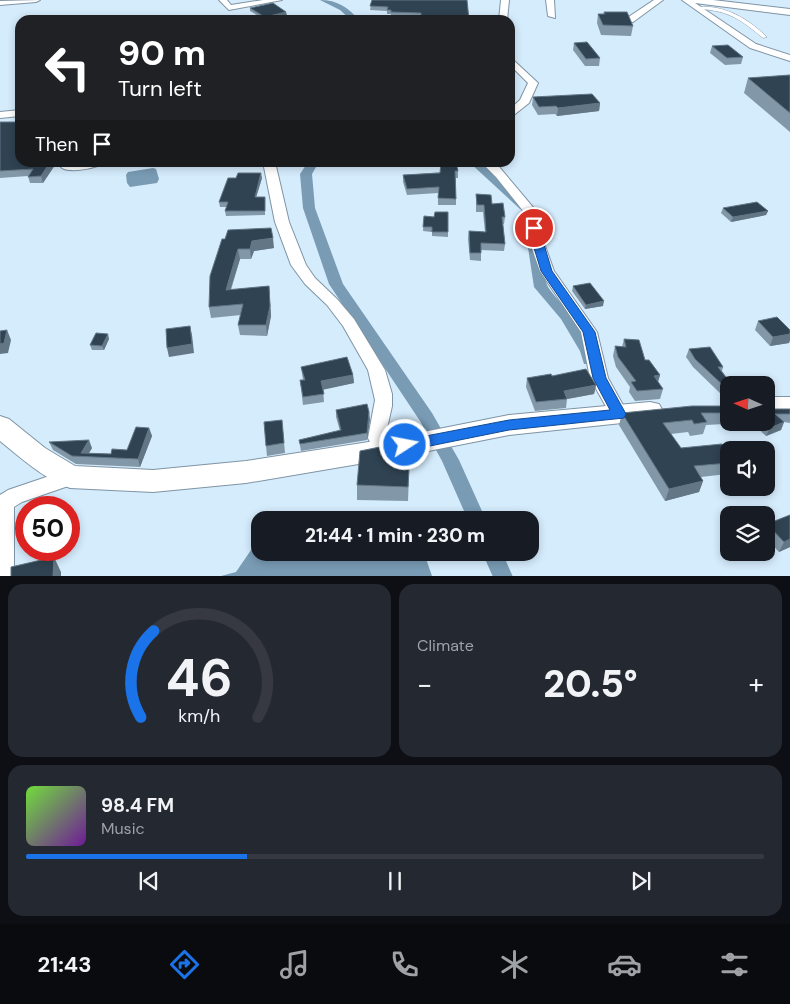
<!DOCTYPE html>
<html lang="en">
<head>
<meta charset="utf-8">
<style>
  :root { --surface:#171b24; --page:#242831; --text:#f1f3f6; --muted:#9ea1a6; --line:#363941; --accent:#1a73e8 }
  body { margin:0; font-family:"DM Sans",sans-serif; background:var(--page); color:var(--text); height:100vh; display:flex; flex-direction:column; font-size:19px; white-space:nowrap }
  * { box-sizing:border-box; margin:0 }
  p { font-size:16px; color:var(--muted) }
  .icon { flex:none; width:28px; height:28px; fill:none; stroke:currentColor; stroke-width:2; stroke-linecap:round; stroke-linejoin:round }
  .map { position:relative; height:576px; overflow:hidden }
  .details { display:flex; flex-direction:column; gap:8px; padding:8px; background:#0d0f14; flex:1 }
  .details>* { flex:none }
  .guide { position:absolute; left:15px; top:15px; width:500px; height:152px; border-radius:15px; box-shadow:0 2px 8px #0003; background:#202124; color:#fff; overflow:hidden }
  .needle { width:32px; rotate:273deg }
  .tools { position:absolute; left:720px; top:376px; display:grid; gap:10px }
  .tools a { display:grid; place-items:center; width:55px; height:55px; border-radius:10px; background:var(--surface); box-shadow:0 2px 8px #0003; font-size:25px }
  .speed { position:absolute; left:15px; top:496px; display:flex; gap:10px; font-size:25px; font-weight:700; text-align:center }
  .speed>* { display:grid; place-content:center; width:65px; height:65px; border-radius:50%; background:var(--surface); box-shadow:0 2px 8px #0003; line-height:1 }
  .speed .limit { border:8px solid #d22; background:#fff; color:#111 }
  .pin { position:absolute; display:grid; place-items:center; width:42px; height:42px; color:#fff; margin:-21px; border:2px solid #fff; border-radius:50%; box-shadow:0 1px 5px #0007 }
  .me { position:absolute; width:55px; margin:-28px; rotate:79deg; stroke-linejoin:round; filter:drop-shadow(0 0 4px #0008) }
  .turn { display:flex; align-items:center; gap:18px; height:105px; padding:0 20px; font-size:22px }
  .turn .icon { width:65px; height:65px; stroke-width:2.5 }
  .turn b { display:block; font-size:35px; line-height:42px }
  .then { display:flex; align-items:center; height:48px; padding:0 20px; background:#0003; gap:10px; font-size:19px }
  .big { font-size:38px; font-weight:800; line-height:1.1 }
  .details .card { flex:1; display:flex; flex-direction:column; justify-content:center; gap:8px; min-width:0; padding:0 18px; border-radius:15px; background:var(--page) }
  .details .dial { align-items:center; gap:0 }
  .dial svg { height:130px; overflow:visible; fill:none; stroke:var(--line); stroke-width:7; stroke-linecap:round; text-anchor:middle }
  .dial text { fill:var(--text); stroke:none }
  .song { display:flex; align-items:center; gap:15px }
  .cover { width:60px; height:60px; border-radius:8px; background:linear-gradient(135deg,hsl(100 70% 55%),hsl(280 70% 35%)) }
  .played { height:5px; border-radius:2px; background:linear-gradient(90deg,var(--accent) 30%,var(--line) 30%) }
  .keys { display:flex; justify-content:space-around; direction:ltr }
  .heat { display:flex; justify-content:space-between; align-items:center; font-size:28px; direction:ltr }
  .details .tiles { flex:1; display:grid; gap:8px; grid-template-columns:1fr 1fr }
  .card:last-child { grid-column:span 2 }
  .trip { position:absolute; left:251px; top:511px; width:288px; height:50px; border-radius:15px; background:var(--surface); box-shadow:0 2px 8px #0003; font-weight:800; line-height:50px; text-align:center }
  .dock { display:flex; height:80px; justify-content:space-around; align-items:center; background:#090b0e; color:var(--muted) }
  .dock .icon { width:35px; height:35px }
  .dock .selected { color:var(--accent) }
  .dock b { font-size:22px; color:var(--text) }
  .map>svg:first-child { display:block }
</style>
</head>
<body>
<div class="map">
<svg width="790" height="577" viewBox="0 0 790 577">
  <rect width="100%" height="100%" fill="#d5ecfd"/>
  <g fill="#799bb4">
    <polygon points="153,168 156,169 159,179 157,183 130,187 127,183 126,175 128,172"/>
    <polygon points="387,514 408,520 319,520 339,515"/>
    <polygon points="260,537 260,552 424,553 432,576 221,576 236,572"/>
  </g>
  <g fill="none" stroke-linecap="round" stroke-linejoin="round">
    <g fill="#799bb4" fill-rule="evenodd">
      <path d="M 320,0 C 337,0 348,7 359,20 L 351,20 L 340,10 Z"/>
      <polygon points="308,162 319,162 312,174 315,208 343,284 432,413 459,460 486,520 468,520 442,461 420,421 329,284 303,208 300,174"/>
      <polygon points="469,162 481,162 528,203 530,206 528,209 520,209"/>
      <path d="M 533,237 L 539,241 C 542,253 543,277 548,287 C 557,302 606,345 594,364 L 584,364 L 580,351 L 561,319 L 534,287 L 527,241 Z"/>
      <polygon points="482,552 502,552 513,577 493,577"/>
    </g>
    <defs>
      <path id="service" d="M 699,7 C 726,5 748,19 767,37 L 763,38 C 741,20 730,11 700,9 L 699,9 Z"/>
      <g id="minor">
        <polygon points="40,0 36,2 0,5 0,1"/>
        <polygon points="219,0 227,0 231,5 263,0 282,0 229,10"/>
        <polygon points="501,0 509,0 507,20 499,20"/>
        <polygon points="546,0 554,0 555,18 548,16"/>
        <polygon points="654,0 663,0 633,22 627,22 627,18"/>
        <polygon points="682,0 713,0 790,9 790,15 695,3 756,44 790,55 790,61 750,48"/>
        <polygon points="510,57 538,83 529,103 510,118 510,109 520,100 528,83 510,65"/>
        <polygon points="20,110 20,116 0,118 0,112"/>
        <path d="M 73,162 L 106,162 C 98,168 68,174 61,167 L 63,164 Z"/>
        <polygon points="263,162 275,162 289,222 306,265 315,278 337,299 354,319 385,370 392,394 392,406 386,433 392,450 390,455 383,457 376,455 368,438 375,400 368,370 343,326 327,305 305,284 291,265 275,222"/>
        <polygon points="481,162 495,162 537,212 544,243 554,271 597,332 608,378 628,414 625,419 619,421 613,419 590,378 581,332 540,271 530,243 524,212 496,177"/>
        <polygon points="70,469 77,471 80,477 77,483 22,502 14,507 14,577 0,577 0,495 8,490"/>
      </g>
      <g id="secondary">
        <rect x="766" y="397" width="24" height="18"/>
        <path d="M 650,402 L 659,404 L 663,411 L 659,418 L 650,420 L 509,435 L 388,459 L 246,483 L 153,492 L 70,488 C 44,479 21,458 0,441 L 0,416 L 9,419 L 45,448 L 75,466 L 153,470 L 246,461 L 388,439 L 509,415 Z"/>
      </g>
    </defs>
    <use href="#service" stroke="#7f94a4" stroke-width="1"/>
    <use href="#minor" stroke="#7f94a4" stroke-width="2"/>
    <use href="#secondary" stroke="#7f94a4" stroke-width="2"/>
    <use href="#service" fill="#fff" fill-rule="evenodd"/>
    <use href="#minor" fill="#fff" fill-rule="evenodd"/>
    <use href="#secondary" fill="#fff" fill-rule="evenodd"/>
  </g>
  <g fill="#8298a8">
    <polygon points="372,0 469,20 421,20 421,17 391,16 391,14 387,14 387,11 370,10"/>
    <polygon points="250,8 286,12 287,16 265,20 250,11"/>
    <polygon points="604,12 633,26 631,36 601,35 597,23 598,14 603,14"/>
    <polygon points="574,43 600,58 599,66 585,66 573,50"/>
    <polygon points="712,46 743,57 741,64 725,65 710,53"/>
    <polygon points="790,75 790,132 744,93 748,78"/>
    <polygon points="533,97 600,103 599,111 557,116 555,114 538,115 532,105"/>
    <polygon points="0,122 57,162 43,183 30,183 28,176 0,178"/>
    <polygon points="458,171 458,178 456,178 456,205 438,205 438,193 407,195 403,182 403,175"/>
    <polygon points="262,178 256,197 265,197 265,215 226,216 225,211 227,207 220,207 219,202"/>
    <polygon points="476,194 492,204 505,217 504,224 503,224 505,244 504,251 481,250 481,261 470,260 468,239 469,231 485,232 483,212 476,212"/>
    <polygon points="723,208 768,211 766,215 731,222 721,213"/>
    <polygon points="448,212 448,237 432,236 432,232 423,231 424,216 434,217"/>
    <polygon points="222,239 274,248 254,251 251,259 240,259 231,290 269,286 271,316 267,336 240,335 238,325 241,315 211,318 209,307"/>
    <polygon points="573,286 603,306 585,309 572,291"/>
    <polygon points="758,321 790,330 790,340 789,343 770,346 755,330"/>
    <polygon points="109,339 104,350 92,350 90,345"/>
    <polygon points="624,339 660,375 658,382 663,389 660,399 635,401 629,392 630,387 616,367 613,356 615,346 622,347"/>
    <polygon points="689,349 723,367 722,371 732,385 723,396 693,367 686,357"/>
    <polygon points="301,367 353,375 354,383 323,389 324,402 303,405 300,380 303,380"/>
    <polygon points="552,376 596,385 594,394 567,399 566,408 535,411 526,387 527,378"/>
    <polygon points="769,409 790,409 790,423 784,422 781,430 766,436 751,422 766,422"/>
    <polygon points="336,410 370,419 367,440 301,451 299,440 340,431 336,417"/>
    <polygon points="729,410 729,415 725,424 706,425 703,434 690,436 688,432 671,434 681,448 729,457 729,470 727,474 701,477 703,481 699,492 665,501 619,425 622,413"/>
    <polygon points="282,420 285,453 267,456 266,446"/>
    <polygon points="149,428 152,436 140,467 76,464 53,450 49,442 92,448 89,453 111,454 127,450"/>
    <polygon points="410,449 408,501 357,500 357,485"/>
    <polygon points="790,515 790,547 779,552 766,538 766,526 767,524"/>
  </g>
  <g fill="#627685">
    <polygon points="286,12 287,16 265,20 265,17"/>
    <polygon points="600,103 599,111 557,116 558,108"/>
    <polygon points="50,162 57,162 43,183 41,176"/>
    <polygon points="261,173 262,178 255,201 255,197"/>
    <polygon points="768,211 766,215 731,222 733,217"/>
    <polygon points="273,238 274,248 254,251 251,259 250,249 252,241"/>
    <polygon points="238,249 240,259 227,300 226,290"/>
    <polygon points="269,286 271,316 267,336 266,325"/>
    <polygon points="604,301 603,306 585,309 586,305"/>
    <polygon points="190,326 192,335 194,353 169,357 167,348"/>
    <polygon points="7,330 11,340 8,353 0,354 0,344"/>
    <polygon points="108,334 109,339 104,350 102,346"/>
    <polygon points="790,334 790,340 789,343 770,346 773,337"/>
    <polygon points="353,375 354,383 322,390 321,381"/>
    <polygon points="660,375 657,385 654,376"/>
    <polygon points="596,385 594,394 567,399 564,391"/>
    <polygon points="729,387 729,394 723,396 726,388"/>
    <polygon points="369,412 370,419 367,440 367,433"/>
    <polygon points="784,422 781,430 766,436 770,428"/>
    <polygon points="149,428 152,436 140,467 138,459"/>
    <polygon points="89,440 92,448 87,456 81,453"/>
    <polygon points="703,481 699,492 665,501 669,489"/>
    <polygon points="790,539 790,547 779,552 784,542"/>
    <polygon points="54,557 61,572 61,577 53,577"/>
  </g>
  <g fill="#304352" stroke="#627685">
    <polygon points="372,0 467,0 469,20 421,18 421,13 391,12 391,10 387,10 388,7 370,6"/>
    <polygon points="273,3 286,12 265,17 250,8"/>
    <polygon points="604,12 627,12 633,26 603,25 598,14 605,14"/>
    <polygon points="587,42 600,58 586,59 574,43"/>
    <polygon points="728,45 743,57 727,58 712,46"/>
    <polygon points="790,75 790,113 748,78"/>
    <polygon points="592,94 600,103 558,108 556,106 539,107 533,97"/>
    <polygon points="0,122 20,122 20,162 50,162 41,176 28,177 33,169 0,171"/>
    <polygon points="441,162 456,162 458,171 455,171 456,199 438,198 439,187 407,189 403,175 440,173"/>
    <polygon points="238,173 261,173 255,197 265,197 265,211 225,211 228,202 219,202 228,178 236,178"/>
    <polygon points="476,194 491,195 492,204 503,203 505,217 502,217 505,244 481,243 481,253 470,253 469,231 486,232 484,205 477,205"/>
    <polygon points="757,202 768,211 733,217 723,208"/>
    <polygon points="435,212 448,212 448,232 432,232 432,227 423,227 424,216 434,217"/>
    <polygon points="271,228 273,238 252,241 250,249 238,249 226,290 269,286 270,306 266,325 238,325 243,304 209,307 210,276 222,239 225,239 228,230"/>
    <polygon points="590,283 604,301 586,305 573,286"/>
    <polygon points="777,317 790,330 790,334 773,337 758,321"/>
    <polygon points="190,326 192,344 167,348 166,329"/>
    <polygon points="7,330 4,343 0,344 0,331"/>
    <polygon points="96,333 108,334 102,346 90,345"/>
    <polygon points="624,339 639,340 645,360 649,360 660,375 654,376 663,389 637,391 631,382 636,381 618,357 615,346 626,347"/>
    <polygon points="710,347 723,367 718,367 732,385 729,385 729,387 726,388 695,359 689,349"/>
    <polygon points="347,357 353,375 321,381 324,394 303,397 300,380 305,380 301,367"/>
    <polygon points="586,369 596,385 564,391 567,399 536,402 527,378 551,374 552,376"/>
    <polygon points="367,404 369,412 367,433 300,444 299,440 341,430 336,410"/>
    <polygon points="766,404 767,404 769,409 790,409 790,414 775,414 784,422 770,428 763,422 766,422"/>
    <polygon points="692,406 727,406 729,410 729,413 701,413 707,422 694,424 692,420 663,423 681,448 722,444 729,457 729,463 694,466 703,481 669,489 622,413"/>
    <polygon points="282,420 284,443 266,446 264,422"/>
    <polygon points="136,427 149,428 138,459 72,456 49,442 89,440 81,453 111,454 112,449 127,450"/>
    <polygon points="380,447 410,449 408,487 357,485 360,451"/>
    <polygon points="790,515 790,539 784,542 767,524"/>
    <polygon points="54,557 53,577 11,577 11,567"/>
  </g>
  <polygon fill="#1a73e8" stroke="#114b97" points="534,225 539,228 552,271 595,332 606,378 626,414 624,418 509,430 405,451 400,449 398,445 400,442 405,440 509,420 610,410 593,378 583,332 541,271 528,228"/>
</svg>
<div class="tools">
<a><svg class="needle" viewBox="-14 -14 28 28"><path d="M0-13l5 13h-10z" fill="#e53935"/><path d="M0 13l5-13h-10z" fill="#9ea1a6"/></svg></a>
<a><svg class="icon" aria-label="sound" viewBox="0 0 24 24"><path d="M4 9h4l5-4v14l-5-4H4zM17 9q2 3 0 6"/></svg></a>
<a><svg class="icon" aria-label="layers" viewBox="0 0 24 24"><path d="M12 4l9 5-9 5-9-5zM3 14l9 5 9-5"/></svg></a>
</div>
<div class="speed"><div class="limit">50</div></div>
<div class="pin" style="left:534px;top:228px;background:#d93025"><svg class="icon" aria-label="arrive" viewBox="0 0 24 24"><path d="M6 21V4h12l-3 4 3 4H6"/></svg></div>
<svg class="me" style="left:405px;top:445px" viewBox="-20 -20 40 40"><circle r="17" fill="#1a73e8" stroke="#fff" stroke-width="3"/><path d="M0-11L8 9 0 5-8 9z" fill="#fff"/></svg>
<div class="trip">21:44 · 1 min · 230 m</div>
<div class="guide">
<div class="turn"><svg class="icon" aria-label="left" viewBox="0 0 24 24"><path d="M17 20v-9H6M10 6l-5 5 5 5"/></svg><div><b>90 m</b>Turn left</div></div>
<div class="then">Then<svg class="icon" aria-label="arrive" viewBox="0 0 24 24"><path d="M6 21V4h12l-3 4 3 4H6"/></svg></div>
</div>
</div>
<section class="details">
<div class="tiles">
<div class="card dial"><svg viewBox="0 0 100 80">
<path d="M14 69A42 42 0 1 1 86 69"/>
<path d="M14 69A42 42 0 0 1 22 16" stroke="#1a73e8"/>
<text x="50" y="56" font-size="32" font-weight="700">46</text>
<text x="50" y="72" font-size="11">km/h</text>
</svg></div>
<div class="card"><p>Climate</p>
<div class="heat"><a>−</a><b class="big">20.5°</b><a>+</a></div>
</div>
<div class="card">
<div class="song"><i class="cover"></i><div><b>98.4 FM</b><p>Music</p></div></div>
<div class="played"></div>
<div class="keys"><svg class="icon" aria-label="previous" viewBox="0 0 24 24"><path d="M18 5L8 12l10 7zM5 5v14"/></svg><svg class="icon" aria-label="pause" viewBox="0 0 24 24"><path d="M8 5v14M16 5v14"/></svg><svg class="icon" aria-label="next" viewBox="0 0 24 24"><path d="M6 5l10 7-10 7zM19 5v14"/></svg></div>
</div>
</div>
</section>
<nav class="dock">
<b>21:43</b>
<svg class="icon selected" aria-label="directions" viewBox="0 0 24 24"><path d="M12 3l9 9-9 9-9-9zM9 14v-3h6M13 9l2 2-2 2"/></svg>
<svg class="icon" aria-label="music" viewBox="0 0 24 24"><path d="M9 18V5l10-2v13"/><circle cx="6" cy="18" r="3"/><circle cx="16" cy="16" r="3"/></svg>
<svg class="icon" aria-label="phone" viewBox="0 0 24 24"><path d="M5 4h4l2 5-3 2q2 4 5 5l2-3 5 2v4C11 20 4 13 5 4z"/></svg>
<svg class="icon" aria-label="climate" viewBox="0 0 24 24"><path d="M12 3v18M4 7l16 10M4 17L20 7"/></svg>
<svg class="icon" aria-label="car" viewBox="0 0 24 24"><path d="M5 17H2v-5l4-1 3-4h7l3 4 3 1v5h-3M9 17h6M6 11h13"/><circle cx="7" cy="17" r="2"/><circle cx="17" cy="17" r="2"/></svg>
<svg class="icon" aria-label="filters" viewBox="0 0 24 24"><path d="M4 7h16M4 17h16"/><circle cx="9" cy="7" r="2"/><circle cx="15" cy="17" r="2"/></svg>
</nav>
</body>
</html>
